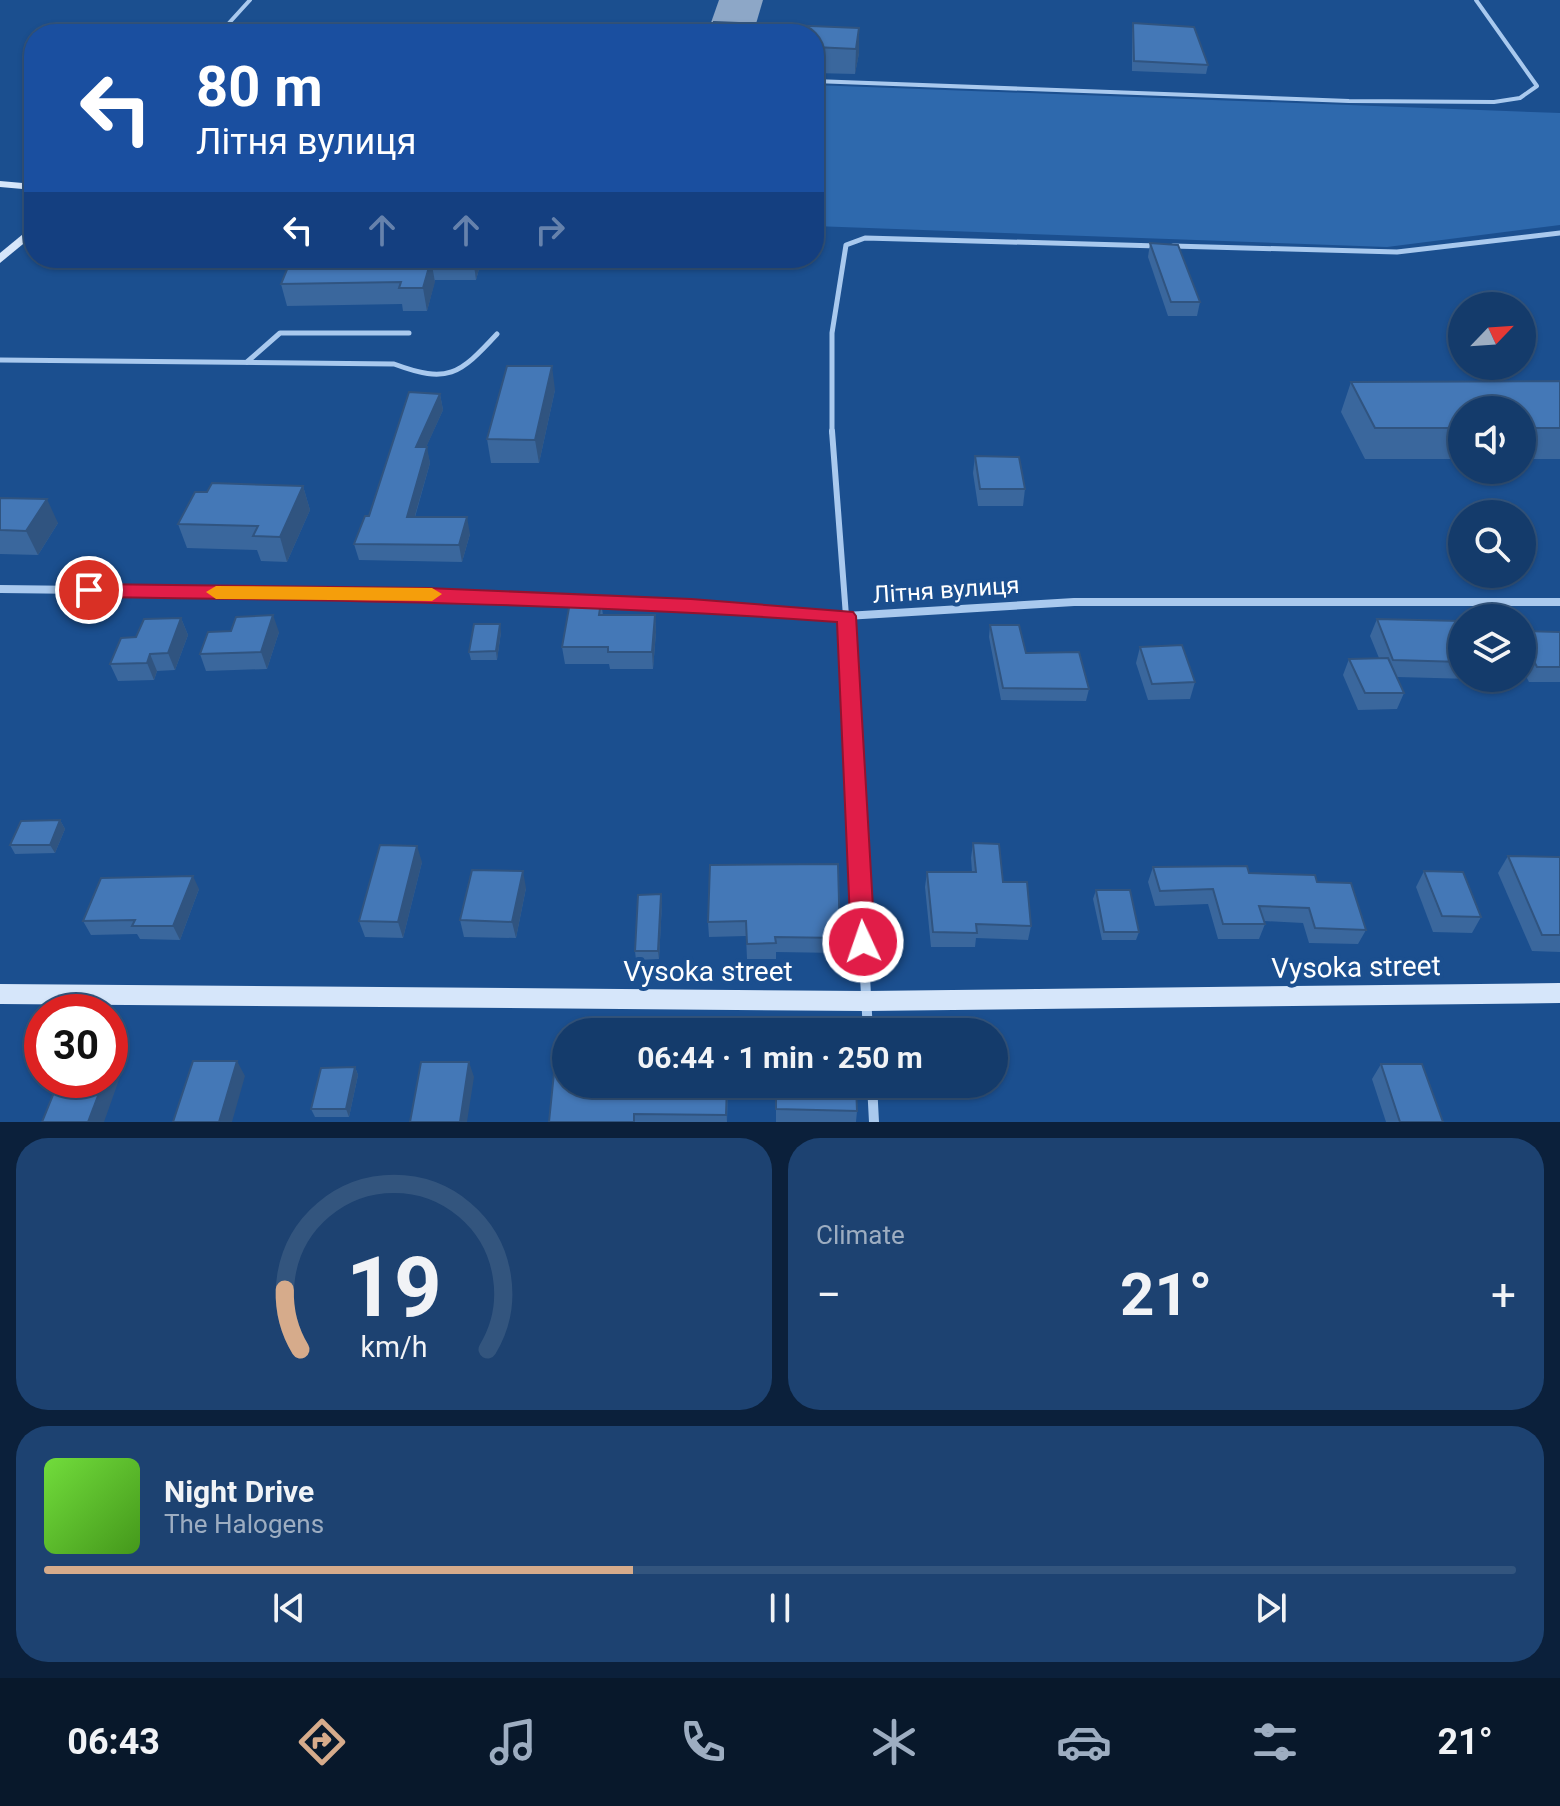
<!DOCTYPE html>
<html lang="en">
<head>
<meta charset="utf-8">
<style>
  :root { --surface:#143b6b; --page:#1d4271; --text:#f1f3f6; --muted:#9dadc1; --line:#33557e; --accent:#d6ab8b }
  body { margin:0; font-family:Roboto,sans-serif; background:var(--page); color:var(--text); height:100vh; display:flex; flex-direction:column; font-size:30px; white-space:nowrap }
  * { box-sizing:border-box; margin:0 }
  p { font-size:26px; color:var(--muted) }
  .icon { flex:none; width:44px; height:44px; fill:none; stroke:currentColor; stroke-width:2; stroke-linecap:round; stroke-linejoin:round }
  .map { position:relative; height:1122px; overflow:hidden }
  .drawer { display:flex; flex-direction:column; gap:16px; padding:16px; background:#0b203b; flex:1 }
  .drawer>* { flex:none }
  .banner { position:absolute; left:24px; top:24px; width:800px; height:244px; border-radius:32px; box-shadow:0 2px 6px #0004,0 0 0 2px var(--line); background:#1a4fa0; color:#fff; overflow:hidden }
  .needle { width:52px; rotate:65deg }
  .fabs { position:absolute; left:1448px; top:292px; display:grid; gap:16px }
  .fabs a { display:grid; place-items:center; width:88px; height:88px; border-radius:50%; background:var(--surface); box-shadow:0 2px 6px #0004,0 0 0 2px var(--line); font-size:40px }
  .speed { position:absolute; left:24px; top:994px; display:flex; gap:16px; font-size:40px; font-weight:700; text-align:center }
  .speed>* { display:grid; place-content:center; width:104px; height:104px; border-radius:50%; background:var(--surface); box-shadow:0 2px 6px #0004,0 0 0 2px var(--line); line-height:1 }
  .speed .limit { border:12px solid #d22; background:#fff; color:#111 }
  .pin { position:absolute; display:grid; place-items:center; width:68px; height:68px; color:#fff; margin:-34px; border:4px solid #fff; border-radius:50%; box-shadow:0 2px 8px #0007 }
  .me { position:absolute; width:88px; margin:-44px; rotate:357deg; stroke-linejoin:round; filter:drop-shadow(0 0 6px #0008) }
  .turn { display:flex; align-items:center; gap:28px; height:168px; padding:0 40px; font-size:36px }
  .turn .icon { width:104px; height:104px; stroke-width:2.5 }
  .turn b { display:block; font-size:56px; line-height:68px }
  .lanes { display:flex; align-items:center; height:76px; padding:0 40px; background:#0003; justify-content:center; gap:40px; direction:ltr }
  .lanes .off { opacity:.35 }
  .big { font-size:60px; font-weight:700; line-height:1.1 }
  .drawer .widget { flex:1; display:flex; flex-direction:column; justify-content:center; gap:12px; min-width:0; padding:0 28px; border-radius:32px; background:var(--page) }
  .drawer .dial { align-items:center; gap:0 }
  .dial svg { height:208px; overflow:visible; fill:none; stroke:var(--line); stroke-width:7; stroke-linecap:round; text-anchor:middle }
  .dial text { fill:var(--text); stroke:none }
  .song { display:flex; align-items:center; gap:24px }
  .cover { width:96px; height:96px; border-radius:12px; background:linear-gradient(135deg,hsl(100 70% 55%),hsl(100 70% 35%)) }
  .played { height:8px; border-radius:4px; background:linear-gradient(90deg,var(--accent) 40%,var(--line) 40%) }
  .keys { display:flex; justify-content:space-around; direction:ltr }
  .heat { display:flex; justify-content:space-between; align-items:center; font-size:44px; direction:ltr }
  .drawer .tiles { flex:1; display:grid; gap:16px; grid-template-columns:1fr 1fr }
  .widget:last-child { grid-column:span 2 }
  .trip { position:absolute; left:552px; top:1018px; width:456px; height:80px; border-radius:40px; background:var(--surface); box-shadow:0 2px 6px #0004,0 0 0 2px var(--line); font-weight:700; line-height:80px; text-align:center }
  .tab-bar { display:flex; height:128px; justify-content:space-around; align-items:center; background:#08182b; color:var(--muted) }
  .tab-bar .icon { width:56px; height:56px }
  .tab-bar .on { color:var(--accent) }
  .tab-bar b { font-size:36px; color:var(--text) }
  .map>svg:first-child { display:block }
</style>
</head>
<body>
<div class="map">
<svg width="1560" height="1122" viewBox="0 0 1560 1122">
  <rect width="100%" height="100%" fill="#1b4f8f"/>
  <polygon fill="#2e69ad" points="814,85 1560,113 1560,225 1387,247 814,226"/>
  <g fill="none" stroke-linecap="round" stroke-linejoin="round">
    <polygon fill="#8da7c7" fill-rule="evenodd" points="719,0 763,0 753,34 707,34"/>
    <g stroke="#a9c9ee" stroke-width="4">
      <polyline points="219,34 250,0"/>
      <polyline points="814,81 1349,101 1494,102 1520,98 1537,86 1476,0"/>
    </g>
    <g stroke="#a9c9ee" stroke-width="5">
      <polyline points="1173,246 1397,252 1560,233"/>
      <path d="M 0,360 L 394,364 C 448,384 459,375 497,334"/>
      <polyline points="247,362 280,333 409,333"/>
      <polyline points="832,433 832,333 846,245 865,238 1158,246"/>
    </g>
    <polyline stroke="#a9c9ee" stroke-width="6" points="832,431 846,616"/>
    <g stroke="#a9c9ee" stroke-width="8">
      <polyline points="0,589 427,594 691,605 846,616 1074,602 1560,602"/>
      <polyline points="846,616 852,738"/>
    </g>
    <g stroke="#a9c9ee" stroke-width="10">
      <polyline points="852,736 868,1032"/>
      <polyline points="872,1084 874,1122"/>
    </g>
    <g fill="#d6e6fa" fill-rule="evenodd">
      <polygon points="0,181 34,184 34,190 0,187"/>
      <polygon points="34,225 34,235 0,263 0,253"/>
      <polygon points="1560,983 1560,1003 866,1011 0,1004 0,984 866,991"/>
    </g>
  </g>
  <g fill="#3a679d">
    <polygon points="1133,23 1208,65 1206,74 1132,71 1132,32"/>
    <polygon points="859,28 859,53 855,74 814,73 814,34"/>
    <polygon points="1150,243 1200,302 1197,316 1168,316 1148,257"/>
    <polygon points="427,258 482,258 476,280 435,280 427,311 403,311 402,304 287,306 281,284 427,260"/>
    <polygon points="1560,381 1560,459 1522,459 1522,410 1462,410 1462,459 1365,459 1341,412 1351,382"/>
    <polygon points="555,390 539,463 491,463 487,439"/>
    <polygon points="440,394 443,410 426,447 430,463 415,517 470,534 462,562 359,560 354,544 369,516"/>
    <polygon points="975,456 1025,489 1023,506 978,506 973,473"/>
    <polygon points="303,486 310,510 287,562 261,561 257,550 187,548 178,524 207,492"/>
    <polygon points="0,498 58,523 38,555 0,554"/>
    <polygon points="601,602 603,615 655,615 656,632 653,669 610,669 609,664 565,664 562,647"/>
    <polygon points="181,618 188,635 175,670 157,671 154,680 118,681 110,664"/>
    <polygon points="1377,619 1462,623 1462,678 1472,679 1397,677 1404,693 1397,709 1358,710 1343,675 1349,659 1379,658 1370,636"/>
    <polygon points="990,625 1026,653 1089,689 1086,701 1001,700 989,637"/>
    <polygon points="1522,631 1560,632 1560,682 1529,682 1522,669"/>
    <polygon points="279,632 267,669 206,671 200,654"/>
    <polygon points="501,632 497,660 471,660 469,652"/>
    <polygon points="1140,647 1195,682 1190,699 1148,700 1136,663"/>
    <polygon points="60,820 65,829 55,853 15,854 10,845"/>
    <polygon points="973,843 1003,882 1031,926 1028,940 976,938 975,947 931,947 925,887 927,872 972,872 971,858"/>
    <polygon points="1508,856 1560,857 1560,952 1532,951 1498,873"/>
    <polygon points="422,862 403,938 365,937 359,921"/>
    <polygon points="838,864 839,953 776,952 776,959 747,959 746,936 709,937 708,922"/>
    <polygon points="1153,867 1249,873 1317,882 1366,930 1358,944 1309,943 1303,923 1264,921 1265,924 1259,939 1218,939 1208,904 1155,906 1148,882"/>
    <polygon points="1424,871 1481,917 1472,933 1433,932 1416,887"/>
    <polygon points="526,888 516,938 464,937 460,920"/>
    <polygon points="199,889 180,940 140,939 137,934 91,935 83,921"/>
    <polygon points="1096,890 1139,932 1136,940 1102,940 1093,899"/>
    <polygon points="661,894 662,903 659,959 636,960 635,951"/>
    <polygon points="1381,1064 1443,1122 1386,1122 1372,1079"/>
    <polygon points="355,1067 358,1075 349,1117 315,1117 311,1109"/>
    <polygon points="566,1084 603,1084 602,1095 675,1092 675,1084 728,1084 727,1122 549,1122"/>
    <polygon points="776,1084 857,1111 856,1122 776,1122"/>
  </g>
  <g fill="#305480">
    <polygon points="859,28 859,53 855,74 856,49"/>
    <polygon points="473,258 482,258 476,280"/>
    <polygon points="431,260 435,282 427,311 423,288"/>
    <polygon points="552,366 555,390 539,463 535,440"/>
    <polygon points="440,394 443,410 419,463 416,447"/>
    <polygon points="427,447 430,463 410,533 407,517"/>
    <polygon points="303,486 310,510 287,562 280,537"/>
    <polygon points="47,499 58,523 38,555 26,531"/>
    <polygon points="467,517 470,534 462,562 459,545"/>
    <polygon points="273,615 279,632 267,669 261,652"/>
    <polygon points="655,615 656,632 653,669 652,652"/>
    <polygon points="181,618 188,635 175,670 168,653"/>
    <polygon points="500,624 501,632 497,660 496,651"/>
    <polygon points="150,654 157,671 154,680 147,663"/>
    <polygon points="60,820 65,829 55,853 50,845"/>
    <polygon points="417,846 422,862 403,938 398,922"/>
    <polygon points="523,871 526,888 516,938 512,922"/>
    <polygon points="193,876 199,889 180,940 173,926"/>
    <polygon points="661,894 662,903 659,959 658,951"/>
    <polygon points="111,1061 120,1077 104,1122 88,1122 104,1080 110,1080"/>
    <polygon points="237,1061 245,1076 232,1122 219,1122"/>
    <polygon points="469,1062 474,1077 467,1122 460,1122"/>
    <polygon points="355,1067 358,1075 349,1117 346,1109"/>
    <polygon points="599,1084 603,1084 601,1109 598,1095"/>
    <polygon points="727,1084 728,1084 726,1122 726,1115"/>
  </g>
  <g fill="#4478b7" stroke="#305480" stroke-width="2">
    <polygon points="714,22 859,28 856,49 814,47 814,34 714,34"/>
    <polygon points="1133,23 1194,27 1208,65 1134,61"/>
    <polygon points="1150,243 1178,245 1200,302 1171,302"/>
    <polygon points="431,260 423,288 399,288 401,282 281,284 290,262"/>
    <polygon points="507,366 552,366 535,440 487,439"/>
    <polygon points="1560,381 1560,428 1522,428 1522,410 1462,410 1462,428 1375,428 1351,382"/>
    <polygon points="409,392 440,394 416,447 427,447 407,517 467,517 459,545 354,544 365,516 369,516"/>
    <polygon points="975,456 1019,457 1025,489 980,489"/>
    <polygon points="212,483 303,486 280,537 253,536 258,526 178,524 195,492 207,492"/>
    <polygon points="0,498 47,499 26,531 0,530"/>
    <polygon points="570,602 601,602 599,615 655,615 652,652 608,652 608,647 562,647"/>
    <polygon points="273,615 261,652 200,654 208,632 231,631 236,617"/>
    <polygon points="181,618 168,653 150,654 147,663 110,664 121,638 136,637 144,619"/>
    <polygon points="1377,619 1461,621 1462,662 1393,660"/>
    <polygon points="474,624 500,624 496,651 469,652"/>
    <polygon points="990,625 1019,625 1026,653 1079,652 1089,689 1003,688"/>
    <polygon points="1522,631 1560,632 1560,667 1537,667 1522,638"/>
    <polygon points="1182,645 1195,682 1152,684 1140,647"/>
    <polygon points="1388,658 1404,693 1365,693 1349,659"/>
    <polygon points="60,820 50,845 10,845 21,821"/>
    <polygon points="973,843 999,844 1003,882 1027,882 1031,926 976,924 977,933 933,932 927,872 976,872"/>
    <polygon points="380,845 417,846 398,922 359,921"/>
    <polygon points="1508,856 1560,857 1560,935 1542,935"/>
    <polygon points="838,864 840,938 775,937 776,943 747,944 746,921 708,922 710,865"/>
    <polygon points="1247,866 1249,873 1315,875 1317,882 1351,883 1366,930 1315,928 1309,908 1259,906 1265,924 1223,924 1213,889 1160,891 1153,867"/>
    <polygon points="472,870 523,871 512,922 460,920"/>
    <polygon points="1424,871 1463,872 1481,917 1442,916"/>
    <polygon points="193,876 173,926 132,926 135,920 83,921 101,878"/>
    <polygon points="1096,890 1130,890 1139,932 1104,932"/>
    <polygon points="661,894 658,951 635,951 638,895"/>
    <polygon points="193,1061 237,1061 219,1122 173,1122"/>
    <polygon points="421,1062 469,1062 460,1122 410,1122"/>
    <polygon points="555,1063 566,1063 566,1084 599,1084 598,1095 675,1092 675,1084 727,1084 726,1115 634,1114 634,1122 549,1122"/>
    <polygon points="1381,1064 1422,1064 1443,1122 1400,1122"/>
    <polygon points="355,1067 346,1109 311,1109 321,1068"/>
    <polygon points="59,1080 104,1080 88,1122 42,1122"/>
    <polygon points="776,1084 856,1084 857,1111 776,1109"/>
  </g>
  <path fill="#e11d48" stroke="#92132f" stroke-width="2" d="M 89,584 L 427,588 L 691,599 L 853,612 L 856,616 L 875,942 L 872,949 L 863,952 L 855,949 L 851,942 L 837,622 C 588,604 339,600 89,597 L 79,590 Z"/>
  <polygon fill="#f59e0b" points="216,586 432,588 442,594 432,601 216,599 206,592"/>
  <g text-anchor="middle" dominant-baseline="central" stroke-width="8" stroke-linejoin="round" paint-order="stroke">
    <g font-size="24" fill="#fff" stroke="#1b4f8f">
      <text transform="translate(946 590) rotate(-4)">Літня вулиця</text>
    </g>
    <g font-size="28" fill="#fff" stroke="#1b4f8f">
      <text transform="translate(1356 967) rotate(-1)">Vysoka street</text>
      <text x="708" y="971">Vysoka street</text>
    </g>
  </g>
</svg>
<div class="fabs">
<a><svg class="needle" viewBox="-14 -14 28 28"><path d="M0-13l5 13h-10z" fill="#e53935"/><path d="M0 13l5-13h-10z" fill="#9dadc1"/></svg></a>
<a><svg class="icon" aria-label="sound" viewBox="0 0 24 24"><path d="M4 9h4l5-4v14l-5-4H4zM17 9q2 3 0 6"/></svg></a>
<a><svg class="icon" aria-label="search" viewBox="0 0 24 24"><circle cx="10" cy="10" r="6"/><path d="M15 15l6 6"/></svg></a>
<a><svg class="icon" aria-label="layers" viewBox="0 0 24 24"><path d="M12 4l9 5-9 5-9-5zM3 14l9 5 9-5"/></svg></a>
</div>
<div class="speed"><div class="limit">30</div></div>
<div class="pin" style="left:89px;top:590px;background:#d93025"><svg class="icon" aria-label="arrive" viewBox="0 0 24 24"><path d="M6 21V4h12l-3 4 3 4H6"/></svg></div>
<svg class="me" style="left:863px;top:942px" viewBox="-20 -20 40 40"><circle r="17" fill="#e11d48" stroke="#fff" stroke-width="3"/><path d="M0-11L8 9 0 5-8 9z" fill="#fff"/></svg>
<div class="trip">06:44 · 1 min · 250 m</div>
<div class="banner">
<div class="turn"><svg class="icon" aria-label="left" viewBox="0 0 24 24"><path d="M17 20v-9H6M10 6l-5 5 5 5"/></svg><div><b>80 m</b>Літня вулиця</div></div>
<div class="lanes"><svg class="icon" aria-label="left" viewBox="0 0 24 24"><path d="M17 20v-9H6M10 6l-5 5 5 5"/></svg><svg class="icon off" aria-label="ahead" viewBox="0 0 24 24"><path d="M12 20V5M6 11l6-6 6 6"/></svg><svg class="icon off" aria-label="ahead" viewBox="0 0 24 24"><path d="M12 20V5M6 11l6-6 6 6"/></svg><svg class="icon off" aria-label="right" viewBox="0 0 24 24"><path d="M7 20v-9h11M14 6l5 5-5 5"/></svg></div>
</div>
</div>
<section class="drawer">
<div class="tiles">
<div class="widget dial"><svg viewBox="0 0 100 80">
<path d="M14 69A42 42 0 1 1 86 69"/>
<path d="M14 69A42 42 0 0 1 8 46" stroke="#d6ab8b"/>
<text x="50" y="56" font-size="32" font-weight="700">19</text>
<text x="50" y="72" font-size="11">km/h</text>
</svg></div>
<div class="widget"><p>Climate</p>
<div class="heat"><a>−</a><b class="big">21°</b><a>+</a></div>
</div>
<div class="widget">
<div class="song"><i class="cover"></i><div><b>Night Drive</b><p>The Halogens</p></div></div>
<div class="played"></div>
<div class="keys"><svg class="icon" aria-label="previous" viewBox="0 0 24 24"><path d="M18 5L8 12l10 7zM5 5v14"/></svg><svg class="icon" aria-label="pause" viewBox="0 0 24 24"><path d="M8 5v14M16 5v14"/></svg><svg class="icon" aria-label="next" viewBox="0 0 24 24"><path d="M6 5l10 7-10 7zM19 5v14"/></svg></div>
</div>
</div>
</section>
<nav class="tab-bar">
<b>06:43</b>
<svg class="icon on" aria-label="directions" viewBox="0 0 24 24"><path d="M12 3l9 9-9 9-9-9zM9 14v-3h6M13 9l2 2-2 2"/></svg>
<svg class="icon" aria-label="music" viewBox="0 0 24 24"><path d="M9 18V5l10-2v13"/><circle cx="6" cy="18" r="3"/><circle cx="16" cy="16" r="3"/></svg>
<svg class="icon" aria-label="phone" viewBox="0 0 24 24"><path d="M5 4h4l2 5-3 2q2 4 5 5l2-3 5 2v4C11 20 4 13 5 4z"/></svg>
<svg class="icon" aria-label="climate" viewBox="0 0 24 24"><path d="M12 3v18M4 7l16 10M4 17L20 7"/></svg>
<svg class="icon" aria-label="car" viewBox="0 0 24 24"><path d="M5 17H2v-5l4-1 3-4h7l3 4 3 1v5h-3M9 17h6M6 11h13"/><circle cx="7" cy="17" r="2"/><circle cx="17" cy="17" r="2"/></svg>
<svg class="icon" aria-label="filters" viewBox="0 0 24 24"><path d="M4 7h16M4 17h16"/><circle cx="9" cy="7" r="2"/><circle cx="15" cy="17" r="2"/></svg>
<b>21°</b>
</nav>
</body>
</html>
